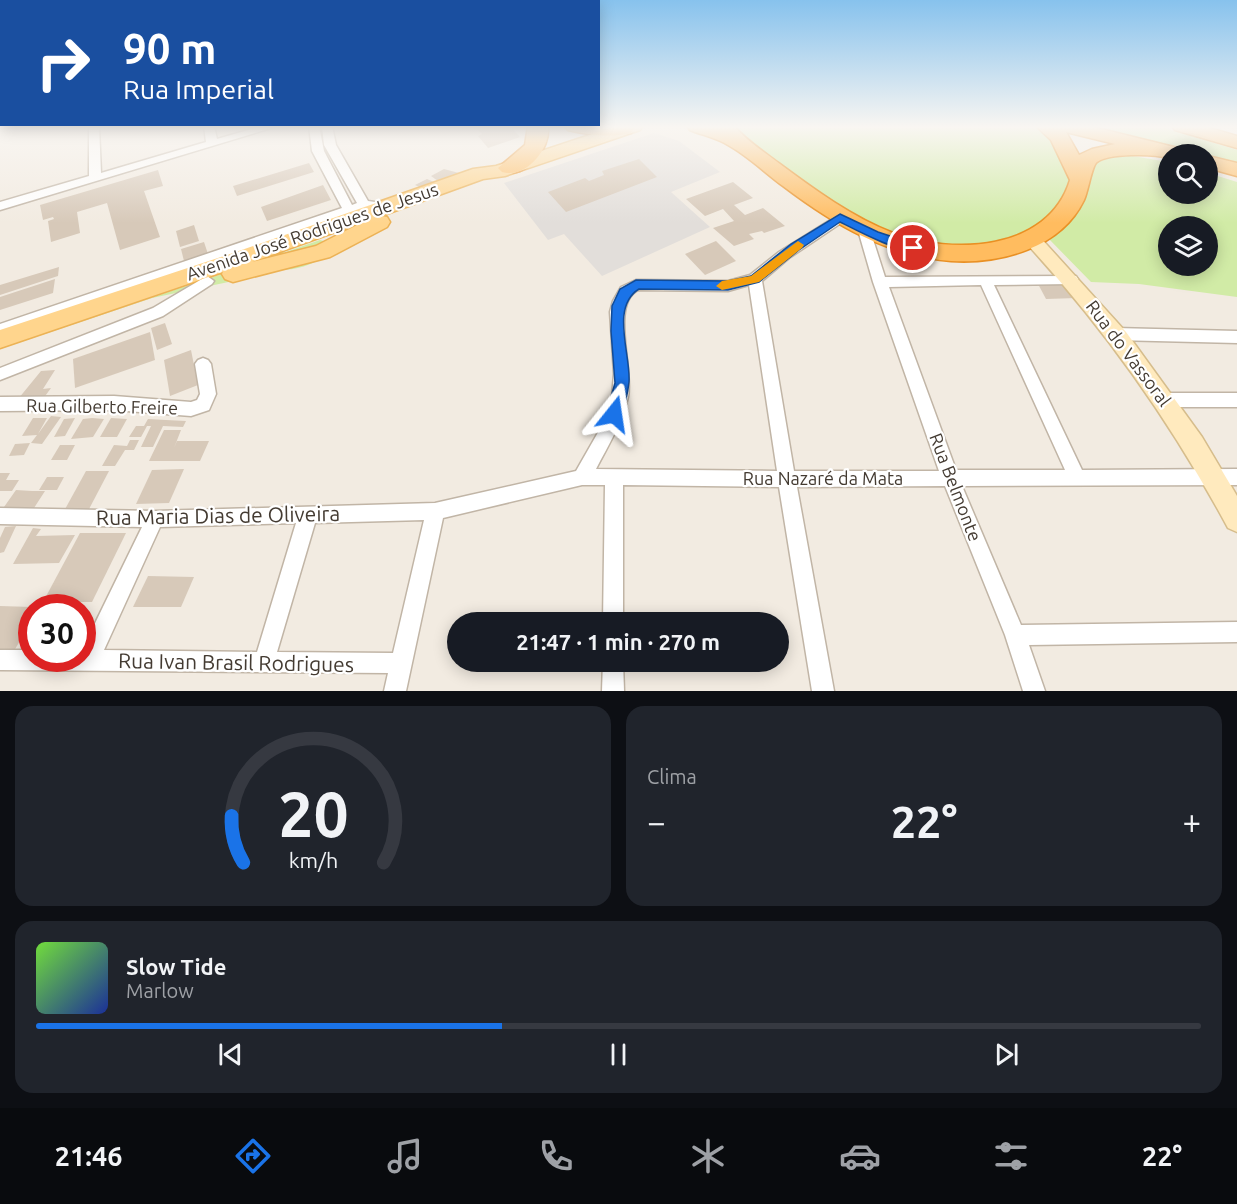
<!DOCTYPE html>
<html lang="pt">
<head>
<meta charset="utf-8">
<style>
  :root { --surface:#171b24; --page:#20242c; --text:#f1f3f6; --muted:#9ea1a6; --line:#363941; --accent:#1a73e8 }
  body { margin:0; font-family:Ubuntu,sans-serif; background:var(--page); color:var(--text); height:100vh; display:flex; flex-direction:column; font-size:22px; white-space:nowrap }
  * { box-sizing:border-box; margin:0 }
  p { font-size:20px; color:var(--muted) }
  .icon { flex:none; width:33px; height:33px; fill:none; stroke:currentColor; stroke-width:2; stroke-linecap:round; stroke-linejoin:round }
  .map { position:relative; height:691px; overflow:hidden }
  .side { display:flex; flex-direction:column; gap:15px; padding:15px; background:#0d0f14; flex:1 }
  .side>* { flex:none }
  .top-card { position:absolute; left:0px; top:0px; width:600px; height:126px; box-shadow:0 3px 15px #0003; background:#1a4fa0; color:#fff; overflow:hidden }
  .buttons { position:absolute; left:1158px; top:144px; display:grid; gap:12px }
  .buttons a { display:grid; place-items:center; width:60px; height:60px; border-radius:50%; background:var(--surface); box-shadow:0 3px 15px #0003; font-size:30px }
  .speed { position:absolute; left:18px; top:594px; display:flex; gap:12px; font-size:30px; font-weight:700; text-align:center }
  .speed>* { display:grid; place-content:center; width:78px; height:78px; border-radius:50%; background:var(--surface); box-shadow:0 3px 15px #0003; line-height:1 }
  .speed .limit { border:9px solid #d22; background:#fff; color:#111 }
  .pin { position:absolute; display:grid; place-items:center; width:51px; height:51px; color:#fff; margin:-26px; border:3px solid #fff; border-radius:50%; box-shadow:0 2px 6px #0007 }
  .me { position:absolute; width:66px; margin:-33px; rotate:15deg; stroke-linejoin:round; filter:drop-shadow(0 0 4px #0008) }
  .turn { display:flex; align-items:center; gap:21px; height:126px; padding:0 24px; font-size:27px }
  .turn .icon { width:78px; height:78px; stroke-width:2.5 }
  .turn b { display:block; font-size:42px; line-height:51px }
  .big { font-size:45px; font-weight:700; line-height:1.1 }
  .side .widget { flex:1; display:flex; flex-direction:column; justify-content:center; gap:9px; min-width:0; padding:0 21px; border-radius:18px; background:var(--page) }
  .side .dial { align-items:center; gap:0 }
  .dial svg { height:156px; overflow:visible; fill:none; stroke:var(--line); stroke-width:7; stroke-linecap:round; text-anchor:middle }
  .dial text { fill:var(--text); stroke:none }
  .song { display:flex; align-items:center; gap:18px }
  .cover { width:72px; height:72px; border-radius:9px; background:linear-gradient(135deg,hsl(100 70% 55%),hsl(230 70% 35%)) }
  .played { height:6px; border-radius:3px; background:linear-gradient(90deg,var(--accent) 40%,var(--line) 40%) }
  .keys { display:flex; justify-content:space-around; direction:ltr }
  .heat { display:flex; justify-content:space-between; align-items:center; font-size:33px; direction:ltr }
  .side .tiles { flex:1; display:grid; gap:15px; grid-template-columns:1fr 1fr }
  .widget:last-child { grid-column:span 2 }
  .trip { position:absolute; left:447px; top:612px; width:342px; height:60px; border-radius:30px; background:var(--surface); box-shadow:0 3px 15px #0003; font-weight:700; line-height:60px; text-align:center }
  .tab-bar { display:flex; height:96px; justify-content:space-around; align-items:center; background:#090b0e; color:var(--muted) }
  .tab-bar .icon { width:42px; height:42px }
  .tab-bar .on { color:var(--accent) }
  .tab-bar b { font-size:27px; color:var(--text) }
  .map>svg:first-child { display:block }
</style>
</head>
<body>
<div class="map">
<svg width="1237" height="691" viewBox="0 0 1237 691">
  <rect width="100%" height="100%" fill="#f2ebe1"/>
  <g fill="#d1eba6" fill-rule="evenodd">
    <polygon points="733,126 1041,126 1049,131 1074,172 1066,205 1027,237 955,249 870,229 736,135"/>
    <polygon points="1084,126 1158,126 1237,150 1237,165 1208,157 1208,154 1196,154"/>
    <path d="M 1115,153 L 1168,162 L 1168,194 L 1208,194 L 1208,173 L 1237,182 L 1237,297 L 1139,284 L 1091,282 L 1048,238 L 1087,164 ZM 1168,226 L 1208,226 L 1208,266 L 1168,266 Z"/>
    <path d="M 320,240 L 327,242 L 331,254 C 316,262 293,274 275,268 L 262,275 L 152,298 L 0,349 L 0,340 L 7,337 L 106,313 L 222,274 L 293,241 L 283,253 Z"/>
  </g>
  <polygon fill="#e2deda" points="654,133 679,141 720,172 671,192 710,227 602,276 564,234 548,240 504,183"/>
  <g fill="#d7c9b9">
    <polygon points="474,126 510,126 520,137 488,148 478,136 482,134"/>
    <polygon points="639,159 657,177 566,212 548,192 585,178 589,181 604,175 602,171"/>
    <polygon points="309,163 314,172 237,196 233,186"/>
    <polygon points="444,169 459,173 438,181 431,176"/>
    <polygon points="158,170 163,186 144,191 160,237 120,250 107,203 77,212 80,233 51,242 48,221 54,219 53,217 43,220 40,205"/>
    <polygon points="427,179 434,182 424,189 415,185"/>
    <polygon points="733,182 753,198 734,205 745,215 763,208 785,226 764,233 762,231 749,234 754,239 734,246 713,228 734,221 723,209 705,216 686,199"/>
    <polygon points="323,185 331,200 267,221 261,207"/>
    <polygon points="194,225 199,241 180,247 176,231"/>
    <polygon points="716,241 736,261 705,275 685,254"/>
    <polygon points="204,242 209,257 185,265 181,249"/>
    <polygon points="59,267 58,276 0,295 0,285"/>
    <polygon points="55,279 53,293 0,310 0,297"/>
    <polygon points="1037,282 1067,282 1077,298 1046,299"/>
    <polygon points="165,323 172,344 157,350 151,328"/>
    <polygon points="150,332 155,360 75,388 73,359"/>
    <polygon points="191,350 198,385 170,396 164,360"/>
    <polygon points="55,370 43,389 51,388 40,403 14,404 41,371"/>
    <polygon points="51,416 61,417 42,444 31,443 37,435 22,436 33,418 47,418 38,434"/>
    <polygon points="75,418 65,436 54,437 64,419"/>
    <polygon points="92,418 104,419 93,437 71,439 83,419"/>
    <polygon points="111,418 127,419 117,437 100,437"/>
    <polygon points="148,419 166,420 186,421 183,427 163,426 153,447 141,447 151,426 147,426 141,437 129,437 136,426 144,426"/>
    <polygon points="164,430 181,430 174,448 177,441 209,441 200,461 149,461"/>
    <polygon points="130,440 139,440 134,450 125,450 115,466 102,466 114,445 127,446"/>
    <polygon points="30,443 24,455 9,456 15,444"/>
    <polygon points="60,445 75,445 67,460 51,460"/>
    <polygon points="184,469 169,503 136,504 152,470"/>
    <polygon points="86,471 109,471 88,511 64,511"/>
    <polygon points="0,473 10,473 6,480 19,480 12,491 0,491"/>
    <polygon points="47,477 64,477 57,490 39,490"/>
    <polygon points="16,490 32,491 45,491 34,508 4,507"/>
    <polygon points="16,526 4,552 0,553 0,538 5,527"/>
    <polygon points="33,528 41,529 36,536 75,535 59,563 13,564"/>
    <polygon points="80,533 126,533 92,602 43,602"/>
    <polygon points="148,576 194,577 181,607 133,607"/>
    <polygon points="0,606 32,607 32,620 14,651 0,651"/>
  </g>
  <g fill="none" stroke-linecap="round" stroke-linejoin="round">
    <defs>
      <g id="street">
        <polygon points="89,126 99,126 101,173 206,142 204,126 214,126 217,139 262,126 278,126 0,210 0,202 89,176"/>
        <polygon points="309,126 319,126 324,151 352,205 357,203 324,145 322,126 332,126 336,145 368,201 375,202 377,205 375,208 363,210 362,215 350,214 0,336 0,324 342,208 312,151"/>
        <path d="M 840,214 L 846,218 L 844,221 L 789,258 L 762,281 L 794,471 L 939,471 L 873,282 L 858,230 L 859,227 L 869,227 L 870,230 L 885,277 L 1076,276 L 1078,279 L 1076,282 L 1071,284 L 994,285 L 1082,470 L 1237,469 L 1237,485 L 962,486 L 1021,625 L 1237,622 L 1237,642 L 1029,645 L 1045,691 L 1023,691 L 1005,635 L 945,486 L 797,487 L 834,691 L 812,691 L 779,487 L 623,485 L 623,622 L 603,622 L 605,485 L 582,485 L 443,518 L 406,691 L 384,691 L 388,673 L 0,670 L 0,650 L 32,650 L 32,658 L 82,658 L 82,650 L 142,527 L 0,524 L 0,508 L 155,511 L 435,503 L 576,471 L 600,429 L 612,397 L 614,374 L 610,312 L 613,301 L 621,287 L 636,280 L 728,281 L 750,275 L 779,252 ZM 749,285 L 777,471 L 596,469 C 608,446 622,423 628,397 C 634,369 610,305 638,290 L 728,291 ZM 981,285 L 1065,470 L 956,470 L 889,287 ZM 424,520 L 393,653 L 277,652 L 315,523 ZM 296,523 L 257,652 L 104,650 L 160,527 Z"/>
        <polygon points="207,276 214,281 212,284 163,316 0,380 0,368 153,308"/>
        <polygon points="1115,328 1237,331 1237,343 1115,340 1110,338 1108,334 1110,330"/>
        <polygon points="203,358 208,360 211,364 216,394 209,410 191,416 114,410 0,411 0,397 114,396 191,402 197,400 200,394 195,364 198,360"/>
        <polygon points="1166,393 1237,393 1237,407 1166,407 1160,405 1158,400 1160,395"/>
        <polygon points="603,662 623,662 624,691 602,691"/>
      </g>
      <path id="secondary" d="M 1032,233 L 1038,235 L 1126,332 L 1202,437 L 1237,496 L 1237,532 L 1228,528 C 1172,424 1106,330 1026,243 L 1023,239 L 1026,235 Z"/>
      <path id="primary" d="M 617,126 L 643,126 L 640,130 L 505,176 L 483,179 L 381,216 L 387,217 L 390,222 L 387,227 L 330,257 L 233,282 L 225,279 L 222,274 L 223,272 L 0,348 L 0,330 L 233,253 L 473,169 L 496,166 ZM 363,222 L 316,246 L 252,262 Z"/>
      <g id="highway">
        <path d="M 528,126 L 548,126 C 551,149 526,179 502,172 L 498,168 L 525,145 Z"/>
        <path d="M 565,126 L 632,126 L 634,129 L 631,133 C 610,138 589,135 568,130 Z"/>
        <path d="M 687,126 L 734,126 C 747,141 764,152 780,164 C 815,190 852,217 893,233 C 952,255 1048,252 1070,180 L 1051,140 L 1036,126 L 1089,126 L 1186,150 L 1189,154 L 1168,154 L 1168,158 C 1154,154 1109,153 1097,162 C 1092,165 1088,192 1084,200 C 1061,248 1001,264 951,261 C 887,256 833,224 783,186 C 765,173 748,156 728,145 C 717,138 702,135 690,130 ZM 1066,132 L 1115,144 L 1092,149 L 1079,155 Z"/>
        <polygon points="1172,126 1203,126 1237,136 1237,148 1175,130"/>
        <polygon points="1208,156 1237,163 1237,176 1208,168"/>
      </g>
    </defs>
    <use href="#street" stroke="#c1b5a6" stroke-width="3"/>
    <use href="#secondary" stroke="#d6bd8c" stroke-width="3"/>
    <use href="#primary" stroke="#ecb255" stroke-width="3"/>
    <use href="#highway" stroke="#e99024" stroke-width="3"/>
    <use href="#street" fill="#fff" fill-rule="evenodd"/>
    <use href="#secondary" fill="#ffeabe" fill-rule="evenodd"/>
    <use href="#primary" fill="#ffd58d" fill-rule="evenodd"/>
    <use href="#highway" fill="#ffbc5f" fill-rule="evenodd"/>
  </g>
  <linearGradient id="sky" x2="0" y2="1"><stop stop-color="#87c2ed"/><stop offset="0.57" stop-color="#f9f6f2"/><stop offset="1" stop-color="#f9f6f2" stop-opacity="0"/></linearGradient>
  <rect width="1237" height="223" fill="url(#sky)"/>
  <path fill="#1a73e8" stroke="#114b97" stroke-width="1.5" d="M 840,214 L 878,232 L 917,245 L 919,248 L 917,251 C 901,254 856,230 840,222 L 799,250 L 759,282 L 728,290 L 639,289 C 610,307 631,354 629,382 C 628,393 624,409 619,418 L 614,420 L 608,418 L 606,414 L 615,383 L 611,331 L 612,306 L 620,289 L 636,280 L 728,281 L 751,276 L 791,244 Z"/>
  <polygon fill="#f59e0b" points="798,241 804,245 802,248 759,282 722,290 716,286 722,281 751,276"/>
  <g text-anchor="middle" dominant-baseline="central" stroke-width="4.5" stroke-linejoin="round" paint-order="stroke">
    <g font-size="18" fill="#443b32" stroke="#fff">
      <text transform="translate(312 231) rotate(-19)">Avenida José Rodrigues de Jesus</text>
      <text transform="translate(1129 353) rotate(53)">Rua do Vassoral</text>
      <text transform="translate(102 406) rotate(1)">Rua Gilberto Freire</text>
      <text x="823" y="478">Rua Nazaré da Mata</text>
      <text transform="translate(956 487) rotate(69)">Rua Belmonte</text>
    </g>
    <g font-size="21" fill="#443b32" stroke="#fff">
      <text transform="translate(218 515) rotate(-1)">Rua Maria Dias de Oliveira</text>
      <text transform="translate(236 662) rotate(1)">Rua Ivan Brasil Rodrigues</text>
    </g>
  </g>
</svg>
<div class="buttons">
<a><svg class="icon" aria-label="search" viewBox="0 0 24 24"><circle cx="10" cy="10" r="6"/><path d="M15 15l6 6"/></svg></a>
<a><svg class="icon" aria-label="layers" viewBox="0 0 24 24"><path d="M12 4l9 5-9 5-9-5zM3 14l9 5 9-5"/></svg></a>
</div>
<div class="speed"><div class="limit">30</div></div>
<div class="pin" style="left:913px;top:248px;background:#d93025"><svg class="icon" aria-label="arrive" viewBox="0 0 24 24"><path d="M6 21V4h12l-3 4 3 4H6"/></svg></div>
<svg class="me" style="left:614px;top:414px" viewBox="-20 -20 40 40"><path d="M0-17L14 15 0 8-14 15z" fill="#1a73e8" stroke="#fff" stroke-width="4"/></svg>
<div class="trip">21:47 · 1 min · 270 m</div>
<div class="top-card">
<div class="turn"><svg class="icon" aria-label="right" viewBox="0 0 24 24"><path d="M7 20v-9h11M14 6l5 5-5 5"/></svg><div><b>90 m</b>Rua Imperial</div></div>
</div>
</div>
<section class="side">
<div class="tiles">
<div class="widget dial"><svg viewBox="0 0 100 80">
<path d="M14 69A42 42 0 1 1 86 69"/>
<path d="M14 69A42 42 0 0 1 8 45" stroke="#1a73e8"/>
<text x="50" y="56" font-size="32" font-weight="700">20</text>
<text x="50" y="72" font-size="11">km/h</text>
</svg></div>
<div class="widget"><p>Clima</p>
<div class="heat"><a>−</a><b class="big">22°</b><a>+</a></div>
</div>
<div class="widget">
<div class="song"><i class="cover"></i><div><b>Slow Tide</b><p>Marlow</p></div></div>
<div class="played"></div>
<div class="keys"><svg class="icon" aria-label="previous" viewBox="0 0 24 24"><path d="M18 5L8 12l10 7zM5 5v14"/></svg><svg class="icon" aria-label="pause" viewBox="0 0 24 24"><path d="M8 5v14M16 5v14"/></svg><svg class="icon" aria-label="next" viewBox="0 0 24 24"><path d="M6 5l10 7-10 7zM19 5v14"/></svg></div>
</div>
</div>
</section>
<nav class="tab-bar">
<b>21:46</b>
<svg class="icon on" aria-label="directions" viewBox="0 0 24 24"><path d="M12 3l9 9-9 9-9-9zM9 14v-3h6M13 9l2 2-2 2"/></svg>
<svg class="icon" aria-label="music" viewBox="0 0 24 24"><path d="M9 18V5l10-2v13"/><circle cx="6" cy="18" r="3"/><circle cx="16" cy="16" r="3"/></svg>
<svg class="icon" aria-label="phone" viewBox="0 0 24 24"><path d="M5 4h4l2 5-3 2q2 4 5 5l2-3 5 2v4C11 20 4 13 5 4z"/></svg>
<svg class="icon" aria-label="climate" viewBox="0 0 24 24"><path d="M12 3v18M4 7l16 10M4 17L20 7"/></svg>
<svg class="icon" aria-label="car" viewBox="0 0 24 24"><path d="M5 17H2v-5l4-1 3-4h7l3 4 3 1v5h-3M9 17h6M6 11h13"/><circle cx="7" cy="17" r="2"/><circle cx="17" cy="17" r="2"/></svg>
<svg class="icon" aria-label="filters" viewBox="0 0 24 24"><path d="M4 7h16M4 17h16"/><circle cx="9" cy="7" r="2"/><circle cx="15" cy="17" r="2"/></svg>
<b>22°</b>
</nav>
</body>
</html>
